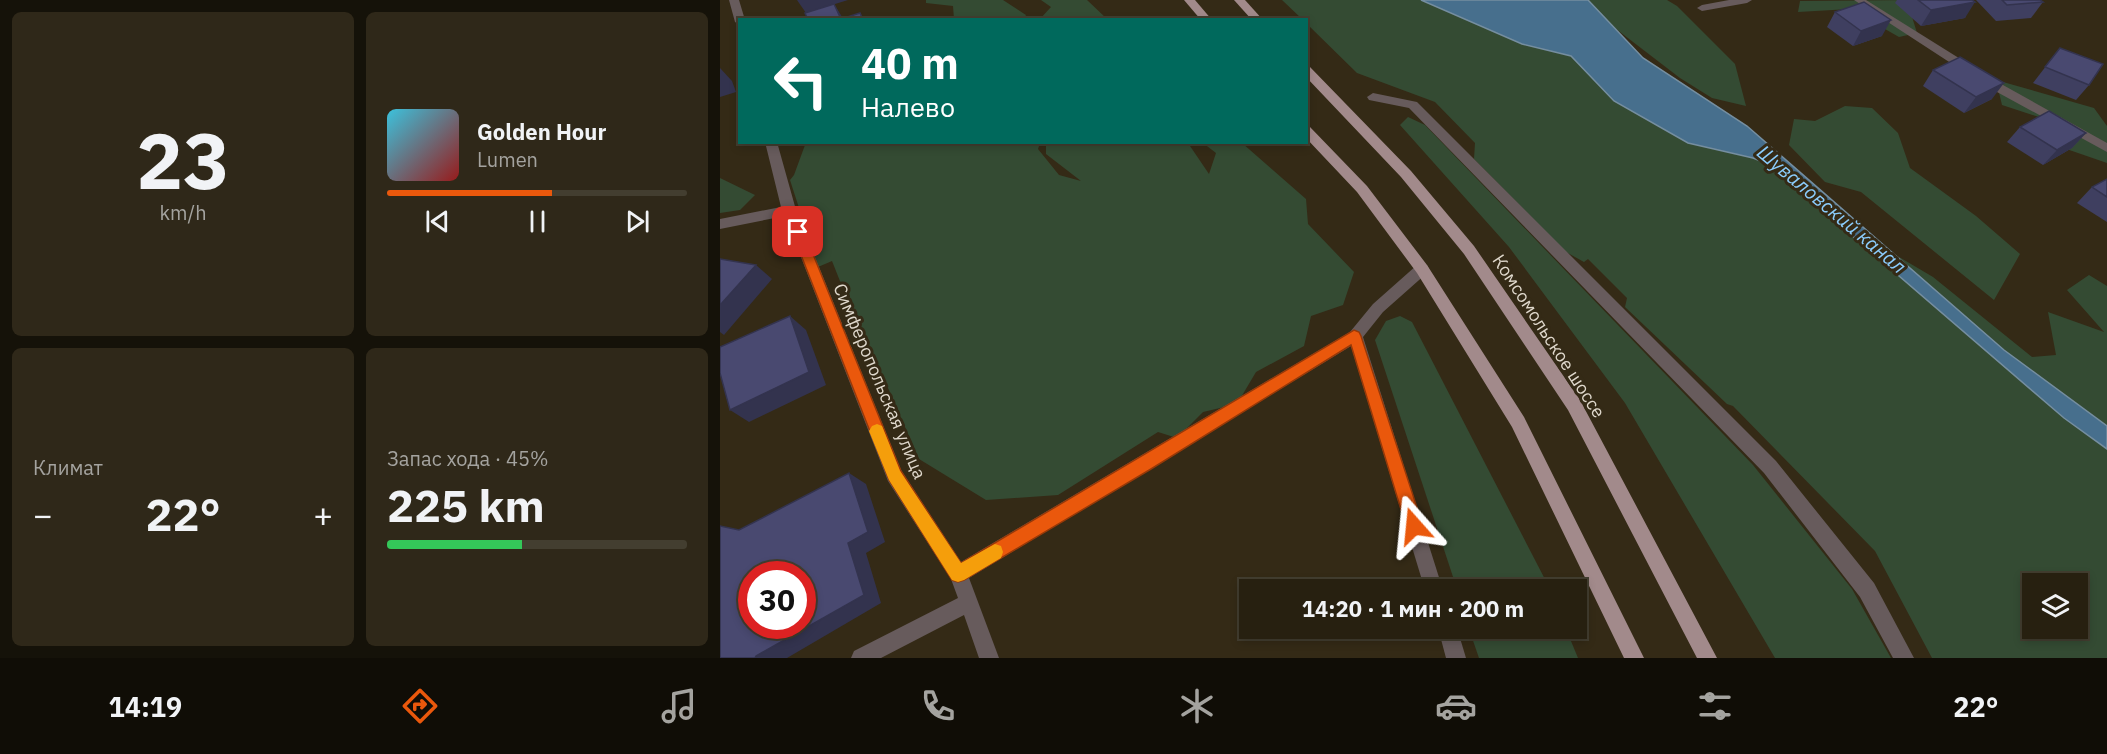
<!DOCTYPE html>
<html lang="ru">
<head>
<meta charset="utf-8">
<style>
  :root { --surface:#272010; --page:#2f2819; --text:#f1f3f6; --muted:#a4a39f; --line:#433e30; --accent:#ea580c }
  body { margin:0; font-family:"IBM Plex Sans",sans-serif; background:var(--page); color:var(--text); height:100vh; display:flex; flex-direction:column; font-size:22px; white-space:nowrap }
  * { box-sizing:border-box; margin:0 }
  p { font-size:20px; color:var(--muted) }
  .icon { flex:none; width:33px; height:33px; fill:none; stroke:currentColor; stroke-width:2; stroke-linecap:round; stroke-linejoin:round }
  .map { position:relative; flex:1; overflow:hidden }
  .side { display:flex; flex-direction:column; gap:12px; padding:12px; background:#151209; width:720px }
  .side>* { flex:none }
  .hud { position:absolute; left:18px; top:18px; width:570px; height:126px; border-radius:0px; box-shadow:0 3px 9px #0003,0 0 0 2px var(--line); background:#00695c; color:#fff; overflow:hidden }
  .controls { position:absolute; left:1302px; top:573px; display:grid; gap:12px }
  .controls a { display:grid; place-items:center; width:66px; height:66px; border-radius:0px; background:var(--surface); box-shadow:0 3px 9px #0003,0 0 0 2px var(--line); font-size:30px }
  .speed { position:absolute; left:18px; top:561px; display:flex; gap:12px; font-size:30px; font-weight:700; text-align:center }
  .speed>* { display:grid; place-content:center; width:78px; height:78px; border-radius:50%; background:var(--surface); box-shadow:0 3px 9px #0003,0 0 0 2px var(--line); line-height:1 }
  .speed .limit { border:9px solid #d22; background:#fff; color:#111 }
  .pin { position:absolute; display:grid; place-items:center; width:51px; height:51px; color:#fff; margin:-26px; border-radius:12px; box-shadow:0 3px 9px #0006 }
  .me { position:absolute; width:66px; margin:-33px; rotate:342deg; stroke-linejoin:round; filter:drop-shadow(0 0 4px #0008) }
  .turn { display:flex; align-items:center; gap:21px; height:126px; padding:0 24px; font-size:27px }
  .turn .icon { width:78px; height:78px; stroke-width:2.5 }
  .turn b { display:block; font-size:42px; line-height:51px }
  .big { font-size:45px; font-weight:700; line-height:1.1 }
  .side .widget { flex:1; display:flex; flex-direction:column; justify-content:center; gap:9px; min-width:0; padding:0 21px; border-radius:9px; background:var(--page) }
  .side .dial { align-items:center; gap:0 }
  .dial b { font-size:78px; line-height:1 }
  .song { display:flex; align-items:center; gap:18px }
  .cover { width:72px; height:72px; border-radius:9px; background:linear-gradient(135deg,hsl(190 70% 55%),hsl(0 70% 35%)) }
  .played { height:6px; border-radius:3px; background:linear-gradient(90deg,var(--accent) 55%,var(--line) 55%) }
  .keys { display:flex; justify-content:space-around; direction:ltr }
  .heat { display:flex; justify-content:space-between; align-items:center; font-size:33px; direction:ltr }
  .charge { height:9px; border-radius:4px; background:linear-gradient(90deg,#34c759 45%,var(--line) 0) }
  .side .tiles { flex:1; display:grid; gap:12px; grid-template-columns:repeat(2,1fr) }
  .trip { position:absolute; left:519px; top:579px; width:348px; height:60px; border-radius:0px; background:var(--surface); box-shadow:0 3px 9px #0003,0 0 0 2px var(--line); font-weight:700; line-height:60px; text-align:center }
  .tab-bar { display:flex; height:96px; justify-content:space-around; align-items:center; background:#100d06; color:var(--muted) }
  .tab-bar .icon { width:42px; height:42px }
  .tab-bar .selected { color:var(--accent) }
  .tab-bar b { font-size:27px; color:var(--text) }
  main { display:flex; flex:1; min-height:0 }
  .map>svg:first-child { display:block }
</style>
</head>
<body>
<main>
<section class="side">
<div class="tiles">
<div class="widget dial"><b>23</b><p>km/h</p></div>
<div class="widget">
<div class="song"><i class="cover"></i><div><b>Golden Hour</b><p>Lumen</p></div></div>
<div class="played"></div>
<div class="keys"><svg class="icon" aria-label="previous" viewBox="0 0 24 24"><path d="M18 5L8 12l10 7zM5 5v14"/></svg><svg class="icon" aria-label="pause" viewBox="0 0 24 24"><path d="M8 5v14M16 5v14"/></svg><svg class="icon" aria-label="next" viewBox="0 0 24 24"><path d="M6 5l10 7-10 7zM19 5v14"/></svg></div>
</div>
<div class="widget"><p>Климат</p>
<div class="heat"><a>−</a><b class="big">22°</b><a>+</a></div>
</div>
<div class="widget"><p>Запас хода · 45%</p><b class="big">225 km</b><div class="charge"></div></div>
</div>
</section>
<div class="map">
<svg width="1387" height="658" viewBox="0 0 1387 658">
  <rect width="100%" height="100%" fill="#342a16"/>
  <g fill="#344b33" fill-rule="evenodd">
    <polygon points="206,0 283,0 306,15 304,19 234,19 233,6 206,3"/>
    <polygon points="321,0 367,0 387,19 320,19 331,7"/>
    <path d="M 562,0 L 701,0 L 802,44 L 851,56 L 894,101 L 989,148 L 1033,158 L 1066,171 L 1124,229 L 1135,231 L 1213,277 L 1312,357 L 1336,355 L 1328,312 L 1384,332 L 1347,290 L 1369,275 L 1387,286 L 1387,658 L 1212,658 L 1155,551 L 1013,406 L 1007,404 L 905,307 L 907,298 L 868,259 L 864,262 L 846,252 L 754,159 L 755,143 L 715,102 L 637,73 L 587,24 L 586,20 L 582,19 ZM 1312,584 L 1358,584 L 1358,628 L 1312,628 Z"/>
    <polygon points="863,0 947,0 957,6 1015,64 1026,106 992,98 960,78 874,12"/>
    <polygon points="1194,0 1189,7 1197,33 1179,37 1130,9 1078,12 1080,1"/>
    <polygon points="1276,80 1374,108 1387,126 1387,163 1329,143 1328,120 1282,105"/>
    <polygon points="1125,106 1152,108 1178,133 1190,168 1256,216 1300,254 1274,300 1141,192 1105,182 1069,145 1074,119 1095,121"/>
    <polygon points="688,117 705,125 1033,465 1132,589 1171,658 1055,658 905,403 789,247 680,125"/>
    <polygon points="90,143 320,143 318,149 339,175 361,181 326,154 326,143 468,143 489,174 496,153 483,143 522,143 586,199 588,224 634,272 623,305 591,316 584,346 536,372 517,404 483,412 457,438 438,432 338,495 266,500 199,459 151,349 147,349 112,261 98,267 70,180 74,175 85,145"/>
    <polygon points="0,178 35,195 20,210 0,213"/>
    <polygon points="680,316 692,322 830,589 737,589 655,340 666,321"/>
    <polygon points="749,629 846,629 858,658 759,658"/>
  </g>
  <polygon fill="#476f8d" stroke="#758ea0" stroke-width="1.5" points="701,0 868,0 923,58 1027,126 1284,350 1387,426 1387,449 1344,418 1114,220 1066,171 1033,158 968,143 894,101 851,56 802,44"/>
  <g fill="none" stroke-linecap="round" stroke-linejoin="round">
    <g fill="#675b5c" fill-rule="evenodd">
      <polygon points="9,0 19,0 25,20 20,20 20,25 15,22"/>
      <polygon points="1009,0 1032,0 1027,3 982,11 977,8 982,5"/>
      <polygon points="1134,0 1146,0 1274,80 1387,143 1387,152 1266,86"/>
      <polygon points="653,93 697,102 1056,461 1154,583 1194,658 1173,658 1140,597 1044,473 689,108 649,100 647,97"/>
      <polygon points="45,142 57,142 76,210 181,470 241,562 630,332 653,304 697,265 707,265 709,269 707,273 663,312 643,337 723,590 705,590 631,346 249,578 279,658 259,658 244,615 161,658 131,658 134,651 238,598 231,579 168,481 65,216 0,229 0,219 61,207"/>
      <polygon points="718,628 737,628 746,658 726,658"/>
    </g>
    <g fill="#a28a8b" fill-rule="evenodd">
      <polygon points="464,0 475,0 492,20 481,20"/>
      <polygon points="514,0 525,0 543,20 532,20"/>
      <polygon points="586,67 590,67 691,171 754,246 860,400 997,658 977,658 848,410 744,254 681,177 586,77"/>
      <polygon points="586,126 590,127 647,186 707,265 804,417 924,658 904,658 792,427 697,273 637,192 586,138"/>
    </g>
  </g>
  <g fill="#3f3f60">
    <polygon points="1177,0 1252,0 1245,18 1201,26 1175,3"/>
    <polygon points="1256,0 1320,0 1323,2 1311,18 1276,21"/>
    <polygon points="1115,12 1162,36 1133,46 1107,27"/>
    <polygon points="1340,48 1369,85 1356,100 1313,83"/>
    <polygon points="1213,70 1272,99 1244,113 1203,86"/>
    <polygon points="1300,127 1366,133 1352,148 1323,165 1287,142"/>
    <polygon points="1387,179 1387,222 1357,203 1372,187"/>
  </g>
  <g fill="#33334e">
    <polygon points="77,0 128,0 86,13"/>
    <polygon points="1255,2 1245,18 1201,26 1211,10"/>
    <polygon points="114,4 124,20 121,20"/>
    <polygon points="1171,20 1162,36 1133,46 1141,31"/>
    <polygon points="0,68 12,81 16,92 0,97"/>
    <polygon points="1284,83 1272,99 1244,113 1256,97"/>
    <polygon points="1366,133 1352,148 1323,165 1337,150"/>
    <polygon points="36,265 52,279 4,335 0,332 0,305"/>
    <polygon points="70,316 86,330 106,385 29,422 10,410"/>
    <polygon points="129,473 146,484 165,542 146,553 161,603 67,658 35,658 128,543"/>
  </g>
  <g fill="#494970" stroke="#33334e" stroke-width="1.5" fill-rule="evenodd">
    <polygon points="1198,0 1252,0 1255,2 1211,10"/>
    <polygon points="1282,0 1320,0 1323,2 1287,5"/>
    <polygon points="1144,2 1171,20 1141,31 1115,12"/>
    <polygon points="114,4 121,19 140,13 143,20 88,20 85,13"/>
    <polygon points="1340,48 1383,64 1369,85 1325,67"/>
    <polygon points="1240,57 1284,83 1256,97 1213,70"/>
    <polygon points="1329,111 1366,133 1337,150 1300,127"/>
    <polygon points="1387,179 1387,197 1372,187"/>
    <polygon points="0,259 36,265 0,305"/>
    <polygon points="70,316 89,372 10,410 0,373 0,347"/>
    <path d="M 129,473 L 148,532 L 128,543 L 144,595 L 36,656 L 35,658 L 0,658 L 0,526 L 19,530 ZM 32,574 L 82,574 L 82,626 L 32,626 Z"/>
  </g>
  <polygon fill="#ea580c" stroke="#983908" stroke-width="1.5" points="78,227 84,232 181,471 241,563 634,330 639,332 641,336 703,526 700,532 694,534 689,532 686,526 631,345 431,469 244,580 238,582 232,580 169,480 72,232"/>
  <polygon fill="#f59e0b" points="157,424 162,426 180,471 241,563 275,544 281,546 283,552 281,558 244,580 238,582 232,580 169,480 149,431 152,426"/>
  <g text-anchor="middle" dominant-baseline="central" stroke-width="6" stroke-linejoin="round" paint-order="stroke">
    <g font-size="18" fill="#dfd8cc" stroke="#342a16">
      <text transform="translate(829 336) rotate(57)">Комсомольское шоссе</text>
      <text transform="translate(160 381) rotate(67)">Симферопольская улица</text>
    </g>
    <g font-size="20" font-style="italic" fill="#8bccfc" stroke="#342a16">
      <text transform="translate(1112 209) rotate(40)">Шуваловский канал</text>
    </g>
  </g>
</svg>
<div class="controls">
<a><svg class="icon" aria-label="layers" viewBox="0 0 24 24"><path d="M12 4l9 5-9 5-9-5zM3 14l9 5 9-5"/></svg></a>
</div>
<div class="speed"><div class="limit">30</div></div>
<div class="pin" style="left:78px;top:232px;background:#d93025"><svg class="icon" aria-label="arrive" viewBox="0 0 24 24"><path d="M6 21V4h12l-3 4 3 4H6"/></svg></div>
<svg class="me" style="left:694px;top:526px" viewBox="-20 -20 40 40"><path d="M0-17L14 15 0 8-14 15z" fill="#ea580c" stroke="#fff" stroke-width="4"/></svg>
<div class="trip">14:20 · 1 мин · 200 m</div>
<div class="hud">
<div class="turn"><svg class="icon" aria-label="left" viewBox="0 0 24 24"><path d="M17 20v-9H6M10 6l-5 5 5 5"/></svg><div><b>40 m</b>Налево</div></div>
</div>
</div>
</main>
<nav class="tab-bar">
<b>14:19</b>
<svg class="icon selected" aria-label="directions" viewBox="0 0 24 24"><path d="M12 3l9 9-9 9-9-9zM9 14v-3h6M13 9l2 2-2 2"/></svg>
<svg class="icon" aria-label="music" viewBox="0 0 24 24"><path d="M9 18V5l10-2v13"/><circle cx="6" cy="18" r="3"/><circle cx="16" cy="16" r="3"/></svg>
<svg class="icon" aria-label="phone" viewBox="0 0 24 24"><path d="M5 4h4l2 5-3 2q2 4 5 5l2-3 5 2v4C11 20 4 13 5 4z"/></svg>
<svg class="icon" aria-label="climate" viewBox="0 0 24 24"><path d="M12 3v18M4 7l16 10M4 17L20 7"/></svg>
<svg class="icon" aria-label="car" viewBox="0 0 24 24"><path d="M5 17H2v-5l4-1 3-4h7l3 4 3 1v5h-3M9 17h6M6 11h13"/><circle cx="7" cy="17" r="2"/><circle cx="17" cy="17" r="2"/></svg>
<svg class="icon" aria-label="filters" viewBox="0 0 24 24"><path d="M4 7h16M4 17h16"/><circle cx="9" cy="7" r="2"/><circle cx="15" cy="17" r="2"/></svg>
<b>22°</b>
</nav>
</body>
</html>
